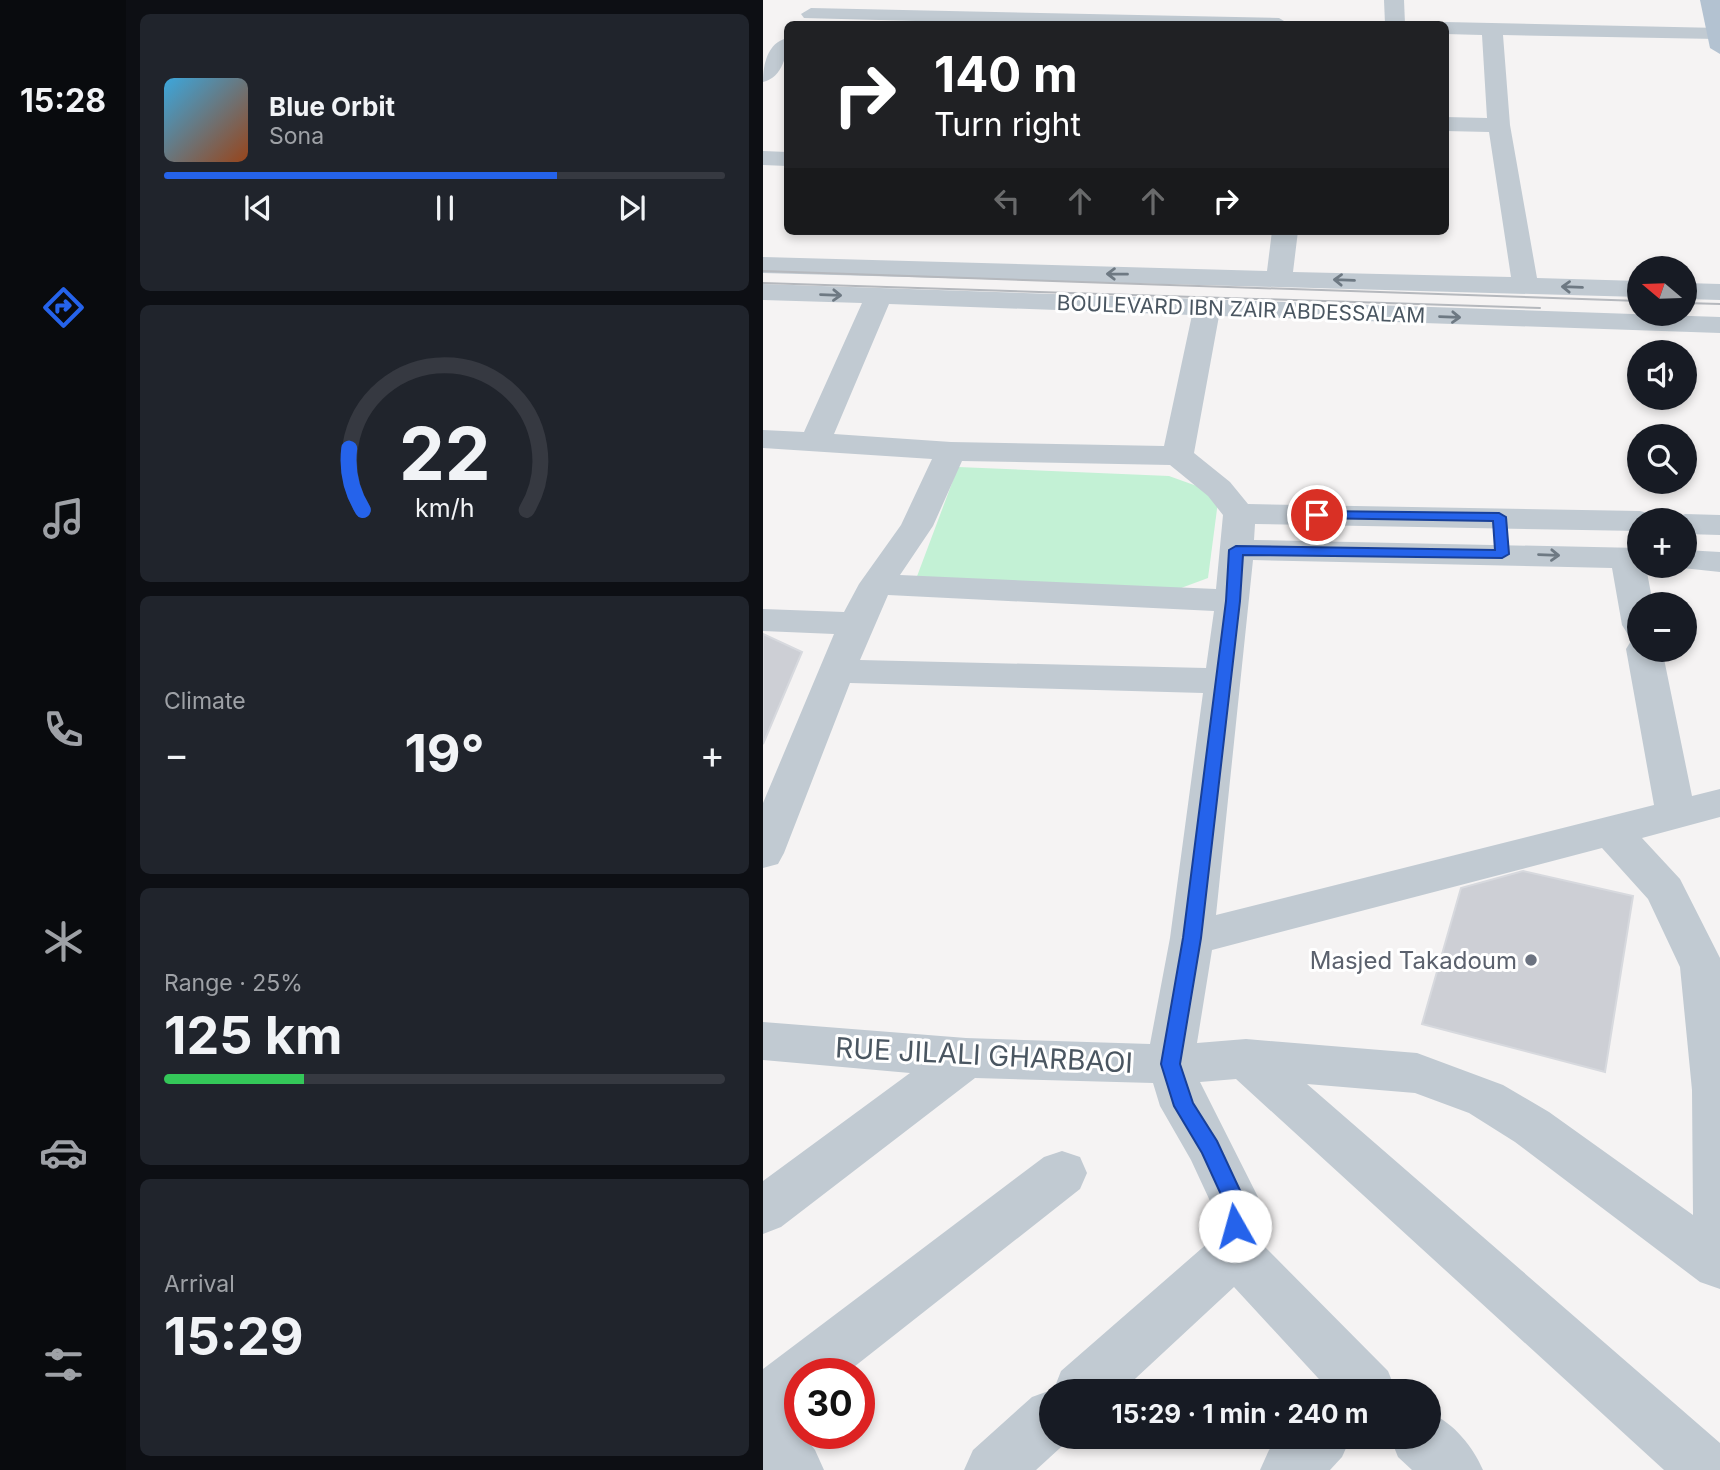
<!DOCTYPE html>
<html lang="en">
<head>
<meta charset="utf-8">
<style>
  :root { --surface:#171b24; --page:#20242c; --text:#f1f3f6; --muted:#9ea1a6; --line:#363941; --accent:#2563eb }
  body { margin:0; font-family:Inter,sans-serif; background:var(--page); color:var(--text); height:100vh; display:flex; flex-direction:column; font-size:26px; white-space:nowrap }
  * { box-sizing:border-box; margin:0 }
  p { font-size:23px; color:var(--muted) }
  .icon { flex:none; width:38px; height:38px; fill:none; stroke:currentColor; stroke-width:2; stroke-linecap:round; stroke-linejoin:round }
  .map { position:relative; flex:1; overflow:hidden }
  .drawer { display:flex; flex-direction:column; gap:14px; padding:14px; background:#0d0f14; width:637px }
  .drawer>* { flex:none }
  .banner { position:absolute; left:21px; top:21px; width:665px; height:214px; border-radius:10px; box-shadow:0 4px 10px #0003; background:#202124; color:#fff; overflow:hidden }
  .needle { width:46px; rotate:289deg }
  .buttons { position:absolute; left:864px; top:256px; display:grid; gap:14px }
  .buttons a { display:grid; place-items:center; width:70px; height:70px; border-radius:50%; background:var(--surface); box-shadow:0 4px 10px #0003; font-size:35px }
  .speed { position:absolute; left:21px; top:1358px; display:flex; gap:14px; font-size:35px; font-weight:700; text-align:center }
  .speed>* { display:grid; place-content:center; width:91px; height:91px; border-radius:50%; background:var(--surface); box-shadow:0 4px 10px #0003; line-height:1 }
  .speed .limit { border:10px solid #d22; background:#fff; color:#111 }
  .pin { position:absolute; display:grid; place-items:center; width:60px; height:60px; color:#fff; margin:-30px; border:4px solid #fff; border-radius:50%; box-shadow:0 2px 7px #0007 }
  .me { position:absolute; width:77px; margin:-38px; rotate:353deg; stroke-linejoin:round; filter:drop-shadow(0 0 5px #0008) }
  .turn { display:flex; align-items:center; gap:24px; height:147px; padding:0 35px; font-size:32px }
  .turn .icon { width:91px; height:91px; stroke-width:2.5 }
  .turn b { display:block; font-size:49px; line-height:60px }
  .lanes { display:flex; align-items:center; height:66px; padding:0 35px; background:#0003; justify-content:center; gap:35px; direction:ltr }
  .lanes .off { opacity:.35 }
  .big { font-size:52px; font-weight:700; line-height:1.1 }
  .drawer .widget { flex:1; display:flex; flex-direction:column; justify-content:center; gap:10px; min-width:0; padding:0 24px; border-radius:10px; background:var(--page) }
  .drawer .dial { align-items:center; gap:0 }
  .dial svg { height:182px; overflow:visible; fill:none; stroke:var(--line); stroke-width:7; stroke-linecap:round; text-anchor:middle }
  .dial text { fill:var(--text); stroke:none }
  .song { display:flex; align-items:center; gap:21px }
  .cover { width:84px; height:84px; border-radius:10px; background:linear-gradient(135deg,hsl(200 70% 55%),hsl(20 70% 35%)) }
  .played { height:7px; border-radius:4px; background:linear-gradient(90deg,var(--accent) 70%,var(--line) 70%) }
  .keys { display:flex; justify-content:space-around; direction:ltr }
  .heat { display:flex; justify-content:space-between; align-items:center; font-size:38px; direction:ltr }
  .charge { height:10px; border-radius:5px; background:linear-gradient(90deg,#34c759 25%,var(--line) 0) }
  .trip { position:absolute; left:276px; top:1379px; width:402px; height:70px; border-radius:35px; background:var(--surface); box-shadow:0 4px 10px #0003; font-weight:700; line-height:70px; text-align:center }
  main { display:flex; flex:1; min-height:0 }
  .dock { display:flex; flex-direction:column; width:126px; justify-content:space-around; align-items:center; background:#090b0e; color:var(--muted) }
  .dock .icon { width:49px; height:49px }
  .dock .current { color:var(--accent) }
  .dock b { font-size:32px; color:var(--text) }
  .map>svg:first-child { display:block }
</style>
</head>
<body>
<main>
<nav class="dock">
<b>15:28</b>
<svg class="icon current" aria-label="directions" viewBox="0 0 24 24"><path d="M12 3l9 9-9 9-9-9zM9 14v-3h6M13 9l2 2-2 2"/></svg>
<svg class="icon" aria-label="music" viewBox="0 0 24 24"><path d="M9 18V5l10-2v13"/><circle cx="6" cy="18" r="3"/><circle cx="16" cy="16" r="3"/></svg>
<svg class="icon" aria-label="phone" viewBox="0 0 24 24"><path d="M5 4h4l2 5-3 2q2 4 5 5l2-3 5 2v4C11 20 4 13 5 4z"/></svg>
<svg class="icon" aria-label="climate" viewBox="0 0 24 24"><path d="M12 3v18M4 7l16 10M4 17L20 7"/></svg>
<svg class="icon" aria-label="car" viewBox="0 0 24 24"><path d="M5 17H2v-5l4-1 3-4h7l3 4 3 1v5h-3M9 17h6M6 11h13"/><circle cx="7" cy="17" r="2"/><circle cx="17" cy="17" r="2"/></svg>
<svg class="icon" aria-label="filters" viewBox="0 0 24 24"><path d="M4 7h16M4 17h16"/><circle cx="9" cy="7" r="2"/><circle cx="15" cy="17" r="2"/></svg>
</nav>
<section class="drawer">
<div class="widget">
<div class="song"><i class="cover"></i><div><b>Blue Orbit</b><p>Sona</p></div></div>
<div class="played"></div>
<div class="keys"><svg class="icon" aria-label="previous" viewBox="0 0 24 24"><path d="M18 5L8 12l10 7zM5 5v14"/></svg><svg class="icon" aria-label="pause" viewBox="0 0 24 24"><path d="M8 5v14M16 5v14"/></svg><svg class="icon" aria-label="next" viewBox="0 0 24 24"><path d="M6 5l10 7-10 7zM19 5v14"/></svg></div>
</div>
<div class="widget dial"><svg viewBox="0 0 100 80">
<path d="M14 69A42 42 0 1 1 86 69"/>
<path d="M14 69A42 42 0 0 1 8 42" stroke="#2563eb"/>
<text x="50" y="56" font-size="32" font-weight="700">22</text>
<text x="50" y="72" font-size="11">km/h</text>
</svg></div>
<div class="widget"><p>Climate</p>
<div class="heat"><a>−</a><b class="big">19°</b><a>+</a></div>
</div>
<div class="widget"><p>Range · 25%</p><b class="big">125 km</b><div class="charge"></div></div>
<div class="widget"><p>Arrival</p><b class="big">15:29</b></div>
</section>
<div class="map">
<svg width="957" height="1470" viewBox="0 0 957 1470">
  <rect width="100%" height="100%" fill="#f5f3f3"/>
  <polygon fill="#c3f1d5" points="195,467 406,476 456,494 445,578 410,591 153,579"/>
  <g fill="#cdcfd5" stroke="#d7d9de" stroke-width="2">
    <polygon points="0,634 39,652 0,744"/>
    <polygon points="760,871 870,896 842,1072 659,1024 698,888"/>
  </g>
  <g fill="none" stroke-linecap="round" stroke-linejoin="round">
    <g fill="#c1cad2" fill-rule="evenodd">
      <polygon points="621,0 641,0 642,24 622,24"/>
      <polygon points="48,8 516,18 526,24 264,24 41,18 38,14"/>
      <polygon points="682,22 957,28 957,38 954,39 740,35 747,125 774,278 877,281 877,297 0,273 0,257 504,271 509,231 535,231 530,272 748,277 726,132 682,131 682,117 724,118 719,35 682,34 682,24 674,24"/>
      <path d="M 24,38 C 25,54 19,78 0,82 C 0,65 4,43 24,38 Z"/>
      <polygon points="0,151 24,152 24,166 0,165"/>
      <polygon points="922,283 957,284 957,300 922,299"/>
      <path d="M 0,284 L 957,317 L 957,333 L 456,316 L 431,453 L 467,482 L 485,504 L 877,511 L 889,514 L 893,520 L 877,520 L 877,531 L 492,524 L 491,540 L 877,548 L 877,565 L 889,565 L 883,567 L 890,604 L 877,604 L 877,636 L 864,633 L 859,625 L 849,568 L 490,560 L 453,915 L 891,805 L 863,649 L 868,641 L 877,639 L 877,649 L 899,649 L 929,796 L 957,789 L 957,817 L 879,838 L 917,879 L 957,958 L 957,1289 L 937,1282 L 752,1142 L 706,1113 L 652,1093 L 544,1084 L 957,1443 L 957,1470 L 901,1470 L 473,1079 L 437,1082 L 497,1201 L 498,1243 L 625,1371 L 633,1391 L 567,1391 L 471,1287 L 359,1391 L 289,1391 L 289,1437 L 309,1437 L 273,1470 L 201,1470 L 210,1450 L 269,1397 L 291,1389 L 298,1371 L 446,1242 L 447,1201 L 428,1160 L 397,1106 L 390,1083 L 212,1078 L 18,1227 L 0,1234 L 0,1181 L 147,1073 L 0,1060 L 0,1022 L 203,1038 L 387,1044 L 407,938 L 440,693 L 87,683 L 21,853 L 15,864 L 0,868 L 0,803 L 71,634 L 0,631 L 0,609 L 81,612 L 96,584 L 138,525 L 169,459 L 0,448 L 0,430 L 41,432 L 99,303 L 0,300 ZM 126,304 L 429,315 L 401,446 L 188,442 L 71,434 ZM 199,461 L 407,465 L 445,496 L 460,515 L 453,589 L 137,575 L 170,526 ZM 125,595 L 451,611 L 443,668 L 97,660 ZM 839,848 L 885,899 L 917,967 L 929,1090 L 930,1215 L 786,1112 L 740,1085 L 654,1053 L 483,1039 L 434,1043 L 449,950 Z"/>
      <polygon points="922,514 957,515 957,535 922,534 922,520 908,520"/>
      <polygon points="922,550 957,552 957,572 910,567 922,565"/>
      <polygon points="299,1151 317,1157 324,1173 317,1189 82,1374 37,1374 37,1410 27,1417 52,1450 61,1470 0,1470 0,1369 281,1157"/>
      <path d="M 667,1413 C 691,1423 710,1447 720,1470 L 649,1470 L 635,1457 L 627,1437 L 667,1437 Z"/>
      <polygon points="519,1437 588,1437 579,1457 567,1470 497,1470 506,1450"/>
    </g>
    <polygon fill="#b3c2d1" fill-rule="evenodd" points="937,0 957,0 957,54 947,48"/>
    <g stroke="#b5b8bd" stroke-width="2">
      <polyline points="0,271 877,301"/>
      <polyline points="0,283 777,308"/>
      <polyline points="922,303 957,304"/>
    </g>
  </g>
  <defs><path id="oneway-shaft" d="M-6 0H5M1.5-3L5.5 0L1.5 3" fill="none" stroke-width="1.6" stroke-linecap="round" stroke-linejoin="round" transform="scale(1.75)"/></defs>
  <g stroke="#6e7983">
    <use href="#oneway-shaft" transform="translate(354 274) rotate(-179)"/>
    <use href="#oneway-shaft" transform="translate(581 280) rotate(-178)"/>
    <use href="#oneway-shaft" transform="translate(809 287) rotate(-178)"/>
    <use href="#oneway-shaft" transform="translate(68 295) rotate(2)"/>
    <use href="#oneway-shaft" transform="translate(687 317) rotate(2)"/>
    <use href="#oneway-shaft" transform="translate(786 555) rotate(2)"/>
  </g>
  <polygon fill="#2563eb" stroke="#184099" stroke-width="2" points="554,511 736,513 743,517 746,554 739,558 480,555 477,601 438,938 417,1064 430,1103 454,1141 482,1201 482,1226 479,1233 472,1236 464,1233 461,1201 439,1153 411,1106 398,1064 420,938 463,601 466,550 473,546 732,550 730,521 549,518 547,515"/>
  <circle fill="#6b7280" stroke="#fff" stroke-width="2.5" cx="768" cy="960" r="7"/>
  <g text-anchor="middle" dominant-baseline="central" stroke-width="6" stroke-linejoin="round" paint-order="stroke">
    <g font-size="21" fill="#4a5661" stroke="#fff">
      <text transform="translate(478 309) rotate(2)">BOULEVARD IBN ZAIR ABDESSALAM</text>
    </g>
    <g font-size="24" fill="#5b616d" stroke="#fff" text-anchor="end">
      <text x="754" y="960">Masjed Takadoum</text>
    </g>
    <g font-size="28" fill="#4a5661" stroke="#fff">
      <text transform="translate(221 1055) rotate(3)">RUE JILALI GHARBAOI</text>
    </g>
  </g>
</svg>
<div class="buttons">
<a><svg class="needle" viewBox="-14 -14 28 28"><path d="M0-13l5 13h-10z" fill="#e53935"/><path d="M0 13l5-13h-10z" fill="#9ea1a6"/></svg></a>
<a><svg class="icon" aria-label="sound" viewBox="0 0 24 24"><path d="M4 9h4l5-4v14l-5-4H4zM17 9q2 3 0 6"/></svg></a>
<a><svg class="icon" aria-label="search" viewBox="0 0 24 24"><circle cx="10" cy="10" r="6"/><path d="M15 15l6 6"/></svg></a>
<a>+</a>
<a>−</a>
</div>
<div class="speed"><div class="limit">30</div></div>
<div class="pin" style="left:554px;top:515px;background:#d93025"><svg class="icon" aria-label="arrive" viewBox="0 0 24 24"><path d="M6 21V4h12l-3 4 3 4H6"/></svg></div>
<svg class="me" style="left:472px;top:1226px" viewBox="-20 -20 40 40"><circle r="19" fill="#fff"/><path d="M0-13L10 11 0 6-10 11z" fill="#2563eb"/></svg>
<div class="trip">15:29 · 1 min · 240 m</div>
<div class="banner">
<div class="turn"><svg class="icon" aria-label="right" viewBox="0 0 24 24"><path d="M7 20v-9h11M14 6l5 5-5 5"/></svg><div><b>140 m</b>Turn right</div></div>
<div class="lanes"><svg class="icon off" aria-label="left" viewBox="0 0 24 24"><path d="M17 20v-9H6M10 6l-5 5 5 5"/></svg><svg class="icon off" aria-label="ahead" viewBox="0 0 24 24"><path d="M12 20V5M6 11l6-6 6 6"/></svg><svg class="icon off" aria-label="ahead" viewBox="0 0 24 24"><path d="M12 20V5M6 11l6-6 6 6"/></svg><svg class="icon" aria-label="right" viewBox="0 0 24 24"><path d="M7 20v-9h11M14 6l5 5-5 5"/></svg></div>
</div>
</div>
</main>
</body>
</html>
